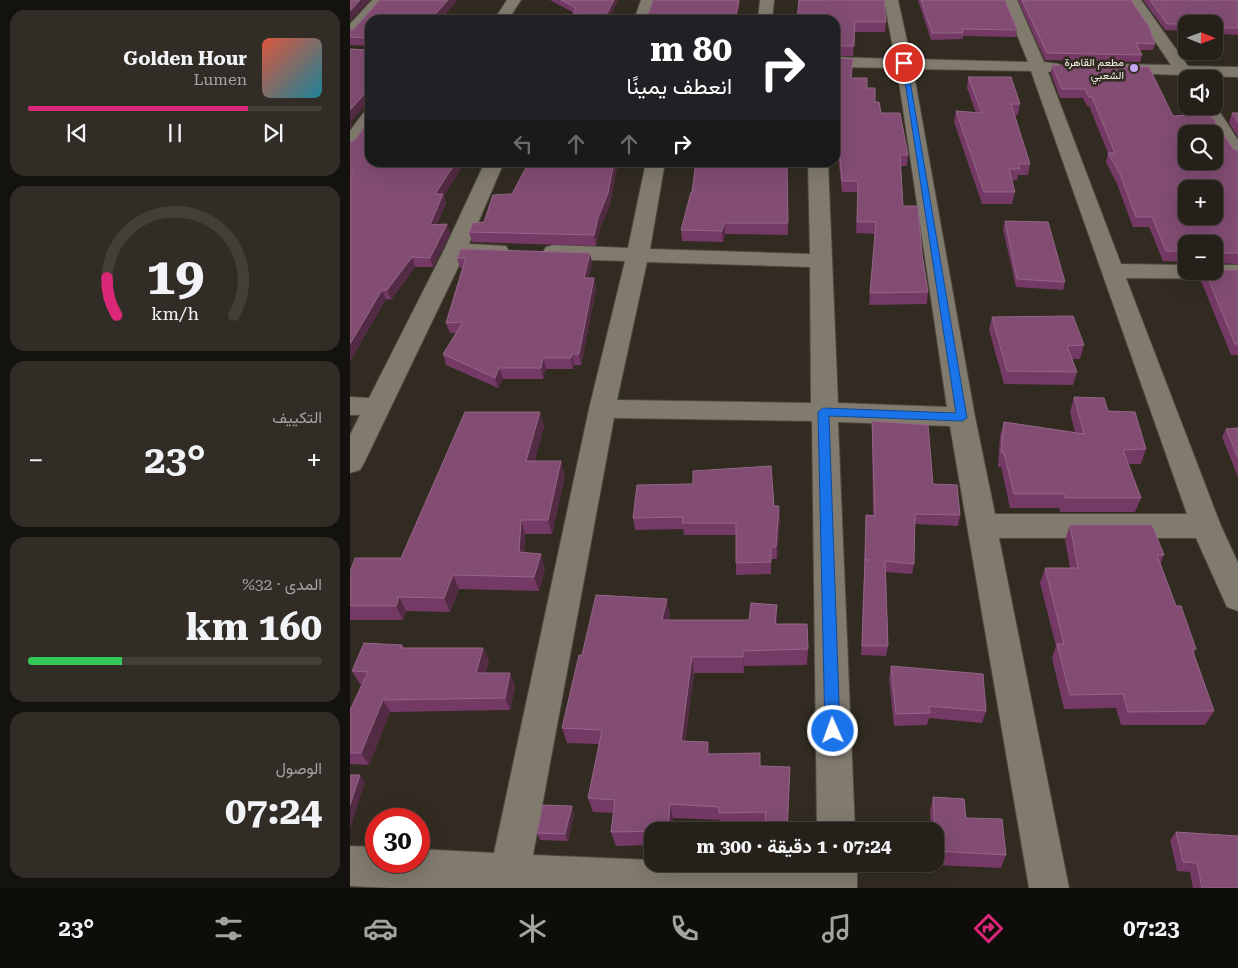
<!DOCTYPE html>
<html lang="ar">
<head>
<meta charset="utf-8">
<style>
  :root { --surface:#252019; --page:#312d26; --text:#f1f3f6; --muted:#a3a3a2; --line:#423e38; --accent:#db2777 }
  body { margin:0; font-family:"Roboto Serif",Vazirmatn,serif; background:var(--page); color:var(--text); direction:rtl; height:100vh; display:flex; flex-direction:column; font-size:19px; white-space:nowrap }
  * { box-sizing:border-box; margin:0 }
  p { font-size:16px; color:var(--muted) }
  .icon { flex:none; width:28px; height:28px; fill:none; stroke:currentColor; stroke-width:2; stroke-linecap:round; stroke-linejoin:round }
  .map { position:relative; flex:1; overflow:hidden; direction:ltr }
  .panel { display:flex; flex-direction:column; gap:10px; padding:10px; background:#14120e; width:350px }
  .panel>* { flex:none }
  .hud { position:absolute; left:15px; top:15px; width:475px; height:152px; border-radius:15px; box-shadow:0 5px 20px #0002,0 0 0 1px var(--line); direction:rtl; background:#202124; color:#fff; overflow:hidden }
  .needle { width:32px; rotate:91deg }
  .fabs { position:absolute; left:828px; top:15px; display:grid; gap:10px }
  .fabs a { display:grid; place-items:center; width:45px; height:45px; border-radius:10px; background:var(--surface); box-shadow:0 5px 20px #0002,0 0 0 1px var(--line); font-size:25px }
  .speed { position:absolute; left:15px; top:808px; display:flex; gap:10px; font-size:25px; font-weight:700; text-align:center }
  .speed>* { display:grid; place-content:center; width:65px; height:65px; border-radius:50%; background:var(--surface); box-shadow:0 5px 20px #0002,0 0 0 1px var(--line); line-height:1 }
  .speed .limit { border:8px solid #d22; background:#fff; color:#111 }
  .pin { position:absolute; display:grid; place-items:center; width:42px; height:42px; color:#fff; margin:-21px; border:2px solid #fff; border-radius:50%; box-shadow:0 1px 5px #0007 }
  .me { position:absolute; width:55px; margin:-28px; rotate:358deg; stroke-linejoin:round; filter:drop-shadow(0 0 4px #0008) }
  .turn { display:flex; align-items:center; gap:18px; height:105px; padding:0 25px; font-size:22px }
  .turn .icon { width:65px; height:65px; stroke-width:2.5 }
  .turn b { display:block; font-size:35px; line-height:42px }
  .lanes { display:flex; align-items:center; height:48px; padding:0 25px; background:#0003; justify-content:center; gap:25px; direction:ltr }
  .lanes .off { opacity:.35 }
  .big { font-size:38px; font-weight:700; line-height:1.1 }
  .panel .widget { flex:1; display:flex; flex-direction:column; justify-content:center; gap:8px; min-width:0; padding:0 18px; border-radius:15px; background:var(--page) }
  .panel .dial { align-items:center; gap:0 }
  .dial svg { height:130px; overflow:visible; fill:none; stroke:var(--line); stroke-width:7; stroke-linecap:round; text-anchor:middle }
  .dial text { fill:var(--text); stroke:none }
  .song { display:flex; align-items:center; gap:15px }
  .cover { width:60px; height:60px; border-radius:8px; background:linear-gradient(135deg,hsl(10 70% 55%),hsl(190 70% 35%)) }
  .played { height:5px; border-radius:2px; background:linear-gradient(90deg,var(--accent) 75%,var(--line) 75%) }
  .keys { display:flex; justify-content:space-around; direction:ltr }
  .heat { display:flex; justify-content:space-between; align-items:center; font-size:28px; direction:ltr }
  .charge { height:8px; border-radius:4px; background:linear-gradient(90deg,#34c759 32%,var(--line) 0) }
  .trip { position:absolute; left:294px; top:822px; width:300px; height:50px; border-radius:15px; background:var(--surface); box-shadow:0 5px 20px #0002,0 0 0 1px var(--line); font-weight:700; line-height:50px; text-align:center; direction:rtl }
  .tab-bar { display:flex; height:80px; justify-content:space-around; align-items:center; background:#0f0d0a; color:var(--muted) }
  .tab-bar .icon { width:35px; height:35px }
  .tab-bar .on { color:var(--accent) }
  .tab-bar b { font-size:22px; color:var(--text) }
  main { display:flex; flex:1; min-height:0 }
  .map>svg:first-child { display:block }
</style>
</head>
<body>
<main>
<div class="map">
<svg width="888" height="888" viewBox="0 0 888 888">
  <rect width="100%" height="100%" fill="#312b21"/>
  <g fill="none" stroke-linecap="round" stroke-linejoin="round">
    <defs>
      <g id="street">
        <polygon points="22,0 37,0 5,36 0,38 0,24"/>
        <polygon points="157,0 171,0 158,20 144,20"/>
        <polygon points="291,0 305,0 298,20 284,20"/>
        <polygon points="410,0 424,0 422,20 408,20"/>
        <path d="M 534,0 L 548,0 L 561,59 L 678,62 L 653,0 L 667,0 L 694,62 L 709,64 L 711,67 L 709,70 L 698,72 L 771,264 L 836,265 L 836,271 L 864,271 L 864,265 L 888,265 L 888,279 L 776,278 L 871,526 L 888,563 L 888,611 L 877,607 L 846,538 L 649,538 L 719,888 L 679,888 L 600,426 L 488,422 L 505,831 L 467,831 L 462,421 L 264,418 L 183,855 L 302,860 L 302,864 L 374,864 L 457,868 L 467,872 L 467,864 L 507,864 L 507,888 L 41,888 L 0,886 L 0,846 L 26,847 L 26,861 L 69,861 L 69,849 L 144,853 L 239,409 L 275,261 L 204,259 L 196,257 L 193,252 L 196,247 L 204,245 L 278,248 L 296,162 L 315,162 L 300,249 L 460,254 L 458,162 L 478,162 L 488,403 L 597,407 L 547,68 L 485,67 L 485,57 L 545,59 ZM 563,69 L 681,71 L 837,514 L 645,514 L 625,417 ZM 297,262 L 460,267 L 461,403 L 267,400 Z"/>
        <polygon points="777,0 791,0 838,66 888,67 888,77 845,76 847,79 836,79 836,83 833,83 828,75 758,72 756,69 758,66 764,64 821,65"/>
        <polygon points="864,103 888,140 888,160 881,158 848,106 864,106"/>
        <polygon points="20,111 20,129 7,148 0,150 0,131 14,112"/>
        <polygon points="135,162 154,162 119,244 156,246 159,251 156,256 148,258 113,257 14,463 10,470 0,473 0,435 10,415 0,415 0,397 19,398 94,250"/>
      </g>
    </defs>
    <use href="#street" stroke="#4e4940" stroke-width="2"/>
    <use href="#street" fill="#817b6e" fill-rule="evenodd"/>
  </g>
  <g fill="#753965">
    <polygon points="30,0 107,0 90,20 20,20 20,100 0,122 2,126 0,128 0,49 19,50 19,46 0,45 0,30 4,29"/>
    <polygon points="200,0 268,0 258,20 224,20 223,14 224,13"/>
    <polygon points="568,0 655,0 667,30 666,37 613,36 613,39 581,40"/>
    <polygon points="668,0 781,0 805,44 803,50 789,50 792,55 790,62 695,60"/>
    <polygon points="793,0 888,0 888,35 871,34 869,31 864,31 864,24 836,24 836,31 815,30"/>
    <polygon points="296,14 387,20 297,20"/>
    <polygon points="485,20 536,22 535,32 505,32 503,56 485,56"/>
    <polygon points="485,58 501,78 517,88 531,113 558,155 557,166 550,166 553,206 572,254 578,292 577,304 519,305 525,234 506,233 508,192 492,192 487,146 488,126 486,92 485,92"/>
    <polygon points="702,65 823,116 883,149 888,151 888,264 864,263 864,265 864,244 836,244 836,262 813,261 799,227 783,227 767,184 756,162 758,153 739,106 737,106 733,98 710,98 701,74"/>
    <polygon points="618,77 670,104 668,115 665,115 680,164 678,175 668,175 667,180 662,180 665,192 662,204 632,204 604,122 606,111 626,113 617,88"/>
    <polygon points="882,113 888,113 888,137 879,123"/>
    <polygon points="0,142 20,162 115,162 94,195 96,203 87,224 97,224 100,234 83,267 65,267 41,300 36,299 0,361"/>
    <polygon points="179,162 268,162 260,204 250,228 246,246 122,242 119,232 134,222 162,194"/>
    <polygon points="437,162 438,235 375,234 373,242 332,241 331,230 342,192"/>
    <polygon points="655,221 715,282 713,290 666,287 653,229"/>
    <polygon points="107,258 242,263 238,278 244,278 246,289 231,365 224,365 223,369 196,369 193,379 153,379 148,388 96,365 93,354 106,333 100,333 96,323 112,268 110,268"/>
    <polygon points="888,270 888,355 881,355 851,281 854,271"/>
    <polygon points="642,317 734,345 730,359 722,359 727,372 723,385 654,384 639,330"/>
    <polygon points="724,397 758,411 796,449 791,464 778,464 791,498 785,512 710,512 709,508 660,508 651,467 648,467 650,436 654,422 725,432 720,412"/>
    <polygon points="522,421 583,484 610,515 608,526 565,524 564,564 562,574 536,572 538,646 536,656 511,655 516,515 523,516 522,431"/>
    <polygon points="194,426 184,461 215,475 202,534 175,534 174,553 195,569 189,591 109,589 100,612 56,611 53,620 0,620 0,572 51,558"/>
    <polygon points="888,428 888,477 872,437 876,429"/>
    <polygon points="424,506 430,518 427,559 421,559 421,574 386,575 386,535 334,535 333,529 285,530 283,518"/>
    <polygon points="720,525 814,555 810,564 826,606 846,649 844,653 864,711 855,725 771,725 766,708 714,709 702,658 706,646 690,583 695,568 720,568 715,540"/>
    <polygon points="320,615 318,620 427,621 427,624 458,649 457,665 394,666 394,673 344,673 335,741 358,742 360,754 411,766 440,782 415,825 371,827 370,820 323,818 302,831 302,845 266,846 261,832 263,813 243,812 238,798 249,744 217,743 212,728 232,655"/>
    <polygon points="52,645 54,648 133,648 139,661 135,673 165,686 160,710 40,712 19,765 0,764 0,710 12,684 10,684 2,671"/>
    <polygon points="541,666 636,711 632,723 579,718 577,725 544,726 539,678"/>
    <polygon points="583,797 616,818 656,855 651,868 583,865 583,864 585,864 585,831 581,831 580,811"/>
    <polygon points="224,813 218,841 190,840 187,833"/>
    <polygon points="826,832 888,888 843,888 840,872 827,871 820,840"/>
    <polygon points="413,864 436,864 436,865"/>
  </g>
  <g fill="#542b44">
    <polygon points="10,0 20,0 0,21 0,11"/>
    <polygon points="98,0 107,0 90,20 80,20"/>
    <polygon points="264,0 268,0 258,20 257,20 256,15"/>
    <polygon points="389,0 390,0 387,20 385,20"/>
    <polygon points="20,88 20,100 0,122 2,126 0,128 0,110"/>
    <polygon points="106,162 115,162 94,195 96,203 83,234 80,225 85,194"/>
    <polygon points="264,162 268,162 260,204 250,228 246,246 244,235 248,218"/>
    <polygon points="374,223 375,234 373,242 372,231"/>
    <polygon points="97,224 100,234 83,267 80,258"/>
    <polygon points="240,253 242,263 236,289 234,278"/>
    <polygon points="62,257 65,267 41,300 37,290"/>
    <polygon points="244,278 246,289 231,365 229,354"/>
    <polygon points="32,290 36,299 0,361 0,344"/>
    <polygon points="222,354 224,365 223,369 221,358"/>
    <polygon points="193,358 196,369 193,379 191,368"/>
    <polygon points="149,368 153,379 148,388 145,378"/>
    <polygon points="190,412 194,426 181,476 176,461"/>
    <polygon points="211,461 215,475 202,534 198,520"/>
    <polygon points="429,506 430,518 427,559 426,547"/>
    <polygon points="171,520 175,534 174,567 169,552"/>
    <polygon points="191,554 195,569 189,591 184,577"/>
    <polygon points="103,575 109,589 100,612 94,598"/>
    <polygon points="49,597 56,611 53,620 46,606"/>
    <polygon points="317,599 320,615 315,636 312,620"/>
    <polygon points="427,605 427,621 426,640 425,624"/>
    <polygon points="133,648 139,661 132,686 126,673"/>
    <polygon points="393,651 394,666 394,673 393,657"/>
    <polygon points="342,657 344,673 333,756 331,741"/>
    <polygon points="160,673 165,686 160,710 155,698"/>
    <polygon points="33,700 40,712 19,765 11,753"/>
    <polygon points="358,742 360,757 357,754"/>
    <polygon points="440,767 438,831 437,831"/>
    <polygon points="10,775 15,782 0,829 0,805"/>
    <polygon points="320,804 323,818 322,831 318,831"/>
    <polygon points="222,806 224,813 218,841 215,834"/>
  </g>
  <g fill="#824c73" stroke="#946686" fill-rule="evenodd">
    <polygon points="0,0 10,0 0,11"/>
    <polygon points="30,0 98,0 80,20 20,20 20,88 0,110 0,49 19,50 19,38 0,37 0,30 4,29"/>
    <polygon points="211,0 264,0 256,15 223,14 226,8"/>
    <polygon points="303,0 389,0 385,20 301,20 296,14 299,12"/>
    <polygon points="449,0 534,0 536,22 505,22 504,46 485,46 485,20 447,20"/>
    <polygon points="571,0 655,0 667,30 612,29 613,33 582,33"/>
    <polygon points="672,0 781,0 799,27 805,44 786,43 792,55 697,53"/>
    <polygon points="800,0 888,0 888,28 873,28 871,25 864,24 817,24"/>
    <polygon points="485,58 503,59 501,78 517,78 517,88 525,88 525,102 529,102 531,113 550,113 558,155 550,155 553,206 568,206 572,254 578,292 520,293 526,222 507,222 508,181 492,181 488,135 489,118 486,82 485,82"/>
    <path d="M 702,65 L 799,67 L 823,116 L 860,114 L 883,149 L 888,151 L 888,253 L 868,253 L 866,259 L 864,259 L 864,244 L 836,244 L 836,251 L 816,251 L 802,217 L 786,217 L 770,174 L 758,153 L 765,153 L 742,97 L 739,97 L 735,89 L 712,89 ZM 836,134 L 864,134 L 864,161 L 836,161 ZM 836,189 L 864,189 L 864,216 L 836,216 Z"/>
    <polygon points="618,77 661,77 670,104 661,104 680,164 668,164 670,169 659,169 665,192 634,192 606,111 632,113"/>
    <polygon points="882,113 888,113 888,122"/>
    <polygon points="19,118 20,118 20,162 106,162 85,194 93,194 80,225 97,224 80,258 62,257 37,290 32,290 0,344 0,177 3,173 0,173 0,142 5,140 19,121"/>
    <polygon points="179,162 264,162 258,193 248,218 244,235 119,232 123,223 134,222 143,195 162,194"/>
    <polygon points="346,162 437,162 438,223 374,223 372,231 331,230 341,192 342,192"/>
    <polygon points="655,221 698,222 715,282 667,279"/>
    <polygon points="111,249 240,253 234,278 244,278 229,354 222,354 221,358 193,358 191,368 149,368 145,378 93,354 113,322 96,323 116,258 107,258"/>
    <polygon points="864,270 888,270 888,344 885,344 855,271 864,271"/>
    <polygon points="723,316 734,345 717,346 727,372 657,371 642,317"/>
    <polygon points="724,397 754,398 758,411 785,412 796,449 773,450 791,498 715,498 714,494 664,494 654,453 651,452 654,422 734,434"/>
    <polygon points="115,412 190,412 176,461 211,461 198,520 171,520 169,552 191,554 184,577 103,575 94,598 49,597 46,606 0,606 0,572 5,558 51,558"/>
    <polygon points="522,421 578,425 583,484 607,485 610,515 565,514 564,564 535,561 538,646 512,646 515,560 519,560 515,560 516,515 525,516"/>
    <polygon points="888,428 888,458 876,429"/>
    <polygon points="421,466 424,506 429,506 426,547 421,547 421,562 386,563 386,523 332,523 333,517 283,518 287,485 343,484 343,471"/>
    <polygon points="720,525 802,525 814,555 807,555 826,606 831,606 846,649 842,649 864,711 778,712 773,694 720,695 707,644 714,644 695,568 728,568"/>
    <polygon points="246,595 317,599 312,620 399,620 401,603 427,605 425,624 457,624 458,649 393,651 393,657 342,657 331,741 358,742 357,754 410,753 410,766 440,767 437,831 414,831 416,812 369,813 369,807 320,804 318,831 261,832 265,800 238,798 252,730 212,728 229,655 232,655"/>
    <polygon points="14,643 52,645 51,648 133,648 126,673 160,673 155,698 33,700 11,753 0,753 0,710 18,672 2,671"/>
    <polygon points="541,666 633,674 636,711 579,706 580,713 546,714"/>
    <polygon points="0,775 10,775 0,805"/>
    <polygon points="583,797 614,799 616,818 652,819 656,855 586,851"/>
    <polygon points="193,805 222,806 215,834 187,833"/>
    <polygon points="826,832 888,836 888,888 852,888 847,863 833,862"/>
  </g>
  <polygon fill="#1a73e8" stroke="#114b97" points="552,62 557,63 617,418 612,421 479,416 490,731 488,736 483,738 477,736 475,731 468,412 473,408 606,413"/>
  <circle fill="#c5a7f1" stroke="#312b21" stroke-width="2" cx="784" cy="68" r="5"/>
  <g text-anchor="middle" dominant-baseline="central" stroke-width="5" stroke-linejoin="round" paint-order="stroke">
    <g font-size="11" fill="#f4f0e9" stroke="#312b21" text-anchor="end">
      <text x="774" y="62">مطعم القاهرة<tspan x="774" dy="13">الشعبي</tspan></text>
    </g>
  </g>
</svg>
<div class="fabs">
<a><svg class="needle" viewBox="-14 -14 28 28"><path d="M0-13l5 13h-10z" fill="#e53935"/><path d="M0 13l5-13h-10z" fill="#a3a3a2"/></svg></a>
<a><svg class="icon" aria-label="sound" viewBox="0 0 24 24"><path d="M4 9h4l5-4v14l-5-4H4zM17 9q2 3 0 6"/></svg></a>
<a><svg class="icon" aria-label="search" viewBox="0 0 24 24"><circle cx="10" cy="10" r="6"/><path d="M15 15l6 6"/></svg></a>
<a>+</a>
<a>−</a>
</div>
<div class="speed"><div class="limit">30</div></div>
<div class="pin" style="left:554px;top:63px;background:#d93025"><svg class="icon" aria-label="arrive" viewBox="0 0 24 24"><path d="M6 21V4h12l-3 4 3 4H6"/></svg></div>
<svg class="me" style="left:483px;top:731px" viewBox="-20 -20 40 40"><circle r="17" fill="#1a73e8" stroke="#fff" stroke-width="3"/><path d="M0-11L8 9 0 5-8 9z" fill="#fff"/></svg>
<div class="trip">07:24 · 1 دقيقة · 300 m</div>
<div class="hud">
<div class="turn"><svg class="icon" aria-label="right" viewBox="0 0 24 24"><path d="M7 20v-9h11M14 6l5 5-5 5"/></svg><div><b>80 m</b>انعطف يمينًا</div></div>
<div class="lanes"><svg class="icon off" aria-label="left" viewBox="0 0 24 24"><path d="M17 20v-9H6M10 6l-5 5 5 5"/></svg><svg class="icon off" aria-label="ahead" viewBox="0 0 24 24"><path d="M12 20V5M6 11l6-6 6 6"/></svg><svg class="icon off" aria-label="ahead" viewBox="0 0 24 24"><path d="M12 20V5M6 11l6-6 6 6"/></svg><svg class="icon" aria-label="right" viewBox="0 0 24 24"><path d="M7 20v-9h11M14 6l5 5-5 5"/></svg></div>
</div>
</div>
<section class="panel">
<div class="widget">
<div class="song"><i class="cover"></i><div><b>Golden Hour</b><p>Lumen</p></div></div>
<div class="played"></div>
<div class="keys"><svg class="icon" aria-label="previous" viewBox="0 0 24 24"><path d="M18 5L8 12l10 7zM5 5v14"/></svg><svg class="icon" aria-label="pause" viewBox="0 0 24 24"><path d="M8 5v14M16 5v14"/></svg><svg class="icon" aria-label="next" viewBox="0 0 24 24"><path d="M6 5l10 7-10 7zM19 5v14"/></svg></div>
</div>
<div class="widget dial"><svg viewBox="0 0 100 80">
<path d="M14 69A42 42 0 1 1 86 69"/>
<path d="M14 69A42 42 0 0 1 8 46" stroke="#db2777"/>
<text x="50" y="56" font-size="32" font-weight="700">19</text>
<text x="50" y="72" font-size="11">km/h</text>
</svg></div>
<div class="widget"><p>التكييف</p>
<div class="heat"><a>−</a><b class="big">23°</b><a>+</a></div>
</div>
<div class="widget"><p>المدى · 32%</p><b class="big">160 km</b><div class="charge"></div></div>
<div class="widget"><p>الوصول</p><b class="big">07:24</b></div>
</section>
</main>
<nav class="tab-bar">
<b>07:23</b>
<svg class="icon on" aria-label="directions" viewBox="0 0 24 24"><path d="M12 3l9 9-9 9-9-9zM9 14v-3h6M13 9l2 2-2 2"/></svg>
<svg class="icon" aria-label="music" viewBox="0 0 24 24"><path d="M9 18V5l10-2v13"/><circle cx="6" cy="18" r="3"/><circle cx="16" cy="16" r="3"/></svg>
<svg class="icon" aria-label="phone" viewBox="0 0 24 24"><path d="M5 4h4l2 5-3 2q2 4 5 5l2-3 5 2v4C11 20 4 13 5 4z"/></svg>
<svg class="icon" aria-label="climate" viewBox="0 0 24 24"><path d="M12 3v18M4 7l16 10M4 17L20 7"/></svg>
<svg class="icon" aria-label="car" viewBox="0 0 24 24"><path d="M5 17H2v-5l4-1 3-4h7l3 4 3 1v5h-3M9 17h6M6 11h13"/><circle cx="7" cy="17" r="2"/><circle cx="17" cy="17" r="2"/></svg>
<svg class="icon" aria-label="filters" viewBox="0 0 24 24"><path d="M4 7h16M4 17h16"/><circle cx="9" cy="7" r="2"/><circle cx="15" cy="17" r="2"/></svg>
<b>23°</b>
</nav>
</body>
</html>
